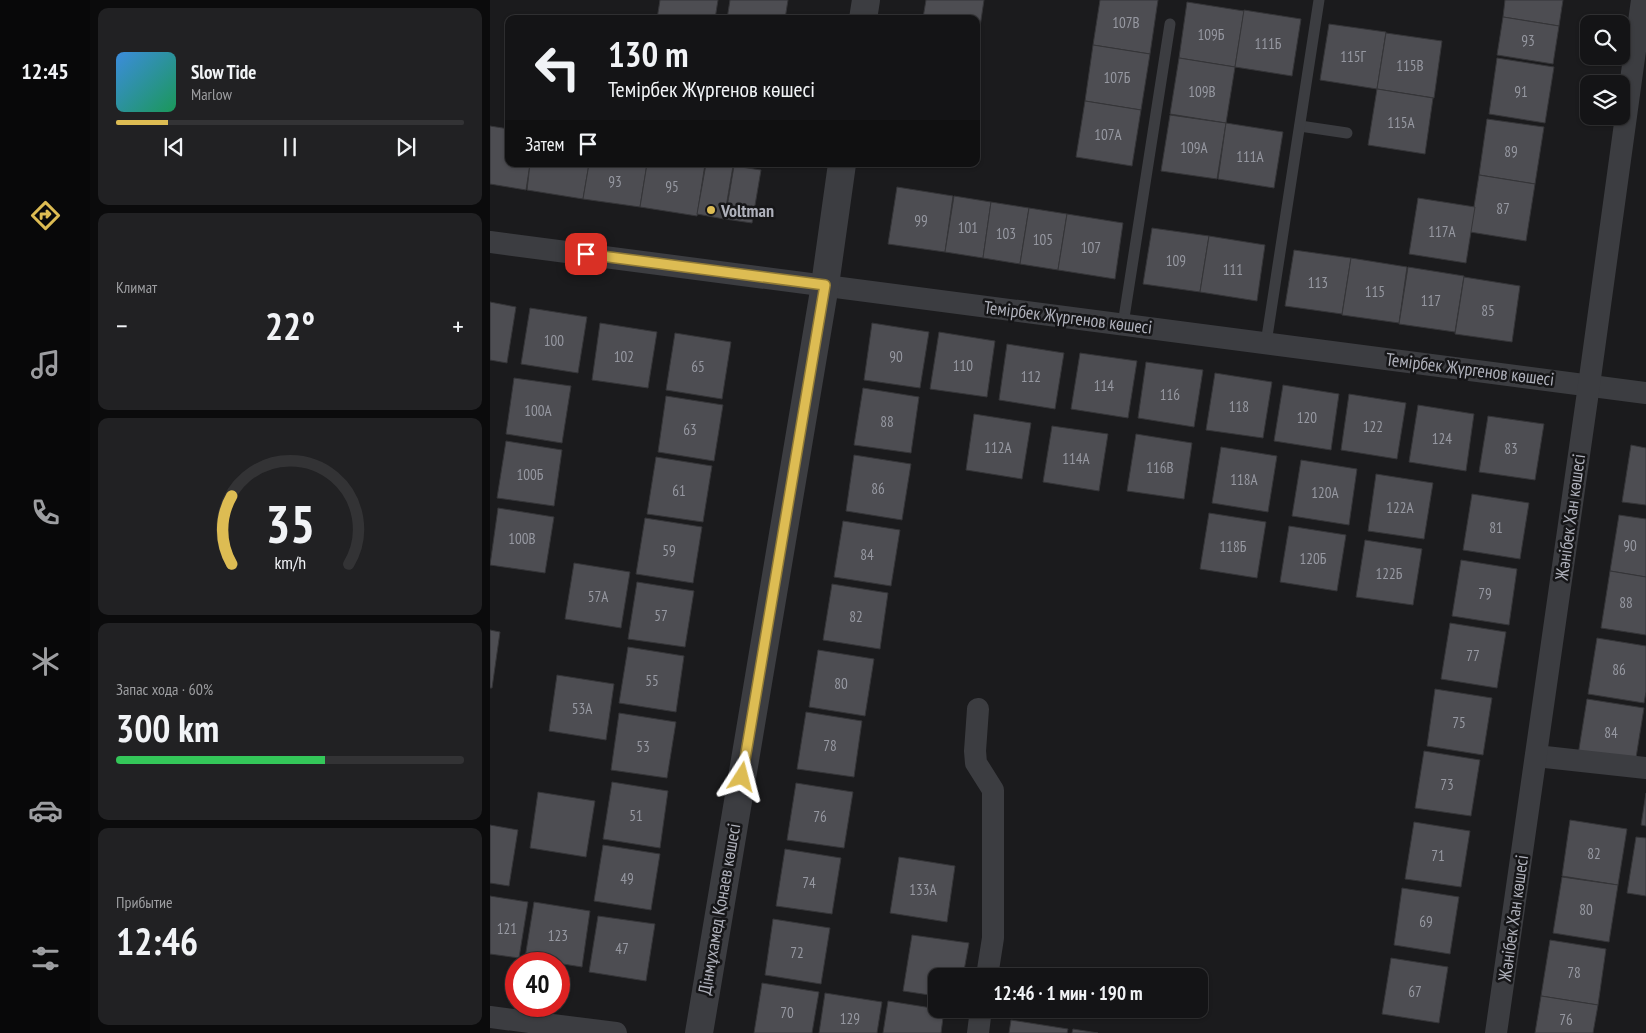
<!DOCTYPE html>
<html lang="ru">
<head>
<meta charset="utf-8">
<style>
  :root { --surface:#141416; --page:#212123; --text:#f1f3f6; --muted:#9d9ea1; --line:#333335; --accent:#ddbc53 }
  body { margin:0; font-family:"PT Sans Narrow",sans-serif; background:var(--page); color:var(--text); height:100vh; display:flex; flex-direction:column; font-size:19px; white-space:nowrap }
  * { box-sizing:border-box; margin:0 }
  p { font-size:16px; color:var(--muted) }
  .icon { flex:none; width:28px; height:28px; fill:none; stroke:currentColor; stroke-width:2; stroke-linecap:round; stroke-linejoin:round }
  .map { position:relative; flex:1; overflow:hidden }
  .details { display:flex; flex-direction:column; gap:8px; padding:8px; background:#0b0b0c; width:400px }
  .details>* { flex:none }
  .banner { position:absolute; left:15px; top:15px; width:475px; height:152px; border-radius:10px; box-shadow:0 1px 4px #0004,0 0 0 1px var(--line); background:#141416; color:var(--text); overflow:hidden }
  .controls { position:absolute; left:1090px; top:15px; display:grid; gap:10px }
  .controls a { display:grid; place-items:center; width:50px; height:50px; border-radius:10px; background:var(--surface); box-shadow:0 1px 4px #0004,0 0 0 1px var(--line); font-size:25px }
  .speed { position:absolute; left:15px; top:952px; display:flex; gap:10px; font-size:25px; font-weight:700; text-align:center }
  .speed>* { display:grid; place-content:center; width:65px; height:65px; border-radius:50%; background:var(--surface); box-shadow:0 1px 4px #0004,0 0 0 1px var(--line); line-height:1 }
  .speed .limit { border:8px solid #d22; background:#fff; color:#111 }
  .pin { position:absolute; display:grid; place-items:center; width:42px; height:42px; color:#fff; margin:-21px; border-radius:10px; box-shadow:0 2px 8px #0006 }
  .me { position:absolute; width:55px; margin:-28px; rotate:9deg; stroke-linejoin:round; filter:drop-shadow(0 0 4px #0008) }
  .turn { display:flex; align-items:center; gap:18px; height:105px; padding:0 20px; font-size:22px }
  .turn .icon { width:65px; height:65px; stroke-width:2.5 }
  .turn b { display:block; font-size:35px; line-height:42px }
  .then { display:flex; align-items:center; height:48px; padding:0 20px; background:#0003; gap:10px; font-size:19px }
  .big { font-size:38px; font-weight:700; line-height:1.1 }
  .details .widget { flex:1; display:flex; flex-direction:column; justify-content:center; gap:8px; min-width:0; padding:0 18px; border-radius:10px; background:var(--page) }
  .details .dial { align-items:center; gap:0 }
  .dial svg { height:130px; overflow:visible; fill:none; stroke:var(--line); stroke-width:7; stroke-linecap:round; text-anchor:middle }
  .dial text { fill:var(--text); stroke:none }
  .song { display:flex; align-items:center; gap:15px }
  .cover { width:60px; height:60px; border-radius:8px; background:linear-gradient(135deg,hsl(210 70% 55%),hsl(150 70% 35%)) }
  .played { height:5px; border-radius:2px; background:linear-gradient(90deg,var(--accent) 15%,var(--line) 15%) }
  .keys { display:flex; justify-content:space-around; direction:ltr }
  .heat { display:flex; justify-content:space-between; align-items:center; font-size:28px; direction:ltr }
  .charge { height:8px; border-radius:4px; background:linear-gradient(90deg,#34c759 60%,var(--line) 0) }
  .trip { position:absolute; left:438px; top:968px; width:280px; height:50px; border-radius:10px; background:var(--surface); box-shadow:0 1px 4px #0004,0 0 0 1px var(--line); font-weight:700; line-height:50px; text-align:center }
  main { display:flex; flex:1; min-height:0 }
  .menu { display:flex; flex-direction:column; width:90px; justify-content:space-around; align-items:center; background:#080809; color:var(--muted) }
  .menu .icon { width:35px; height:35px }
  .menu .active { color:var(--accent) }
  .menu b { font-size:22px; color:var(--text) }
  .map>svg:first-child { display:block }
</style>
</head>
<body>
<main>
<nav class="menu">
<b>12:45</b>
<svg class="icon active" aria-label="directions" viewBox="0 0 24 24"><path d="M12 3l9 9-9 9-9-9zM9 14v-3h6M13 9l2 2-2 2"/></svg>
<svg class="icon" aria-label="music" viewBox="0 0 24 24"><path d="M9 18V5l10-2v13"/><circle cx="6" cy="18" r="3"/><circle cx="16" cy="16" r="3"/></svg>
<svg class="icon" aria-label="phone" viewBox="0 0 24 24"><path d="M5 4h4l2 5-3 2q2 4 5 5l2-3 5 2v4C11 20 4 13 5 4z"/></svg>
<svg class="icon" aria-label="climate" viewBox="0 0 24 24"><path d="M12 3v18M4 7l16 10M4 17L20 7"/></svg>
<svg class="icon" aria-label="car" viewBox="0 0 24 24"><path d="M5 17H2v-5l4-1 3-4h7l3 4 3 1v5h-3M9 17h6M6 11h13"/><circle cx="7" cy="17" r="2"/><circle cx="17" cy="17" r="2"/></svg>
<svg class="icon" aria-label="filters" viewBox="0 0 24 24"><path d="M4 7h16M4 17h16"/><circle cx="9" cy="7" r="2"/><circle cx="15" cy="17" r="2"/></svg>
</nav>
<section class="details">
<div class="widget">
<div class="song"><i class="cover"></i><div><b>Slow Tide</b><p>Marlow</p></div></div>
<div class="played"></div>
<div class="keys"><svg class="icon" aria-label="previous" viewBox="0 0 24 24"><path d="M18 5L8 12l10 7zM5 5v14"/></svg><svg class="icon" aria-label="pause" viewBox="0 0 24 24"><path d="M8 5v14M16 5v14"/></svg><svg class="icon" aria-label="next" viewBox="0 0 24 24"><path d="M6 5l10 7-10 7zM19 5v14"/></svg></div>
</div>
<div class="widget"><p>Климат</p>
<div class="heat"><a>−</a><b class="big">22°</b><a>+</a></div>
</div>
<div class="widget dial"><svg viewBox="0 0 100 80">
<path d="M14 69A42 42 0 1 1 86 69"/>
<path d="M14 69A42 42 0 0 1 14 27" stroke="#ddbc53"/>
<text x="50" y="56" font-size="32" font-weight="700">35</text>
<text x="50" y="72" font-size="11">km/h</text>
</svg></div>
<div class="widget"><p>Запас хода · 60%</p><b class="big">300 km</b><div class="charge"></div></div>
<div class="widget"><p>Прибытие</p><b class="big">12:46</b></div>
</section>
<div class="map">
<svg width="1156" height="1033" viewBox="0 0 1156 1033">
  <rect width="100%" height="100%" fill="#1b1b1d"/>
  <g fill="#4d4d52" stroke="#353538">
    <polygon points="170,0 228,0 225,19 167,19"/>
    <polygon points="240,0 298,0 295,19 237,19"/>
    <polygon points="436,0 494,0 490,27 486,26 486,19 433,18"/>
    <polygon points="610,0 668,0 660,54 603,45"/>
    <polygon points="1015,0 1073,0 1069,26 1013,17"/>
    <polygon points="697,2 754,11 745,67 689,58"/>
    <polygon points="754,10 811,19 802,76 745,67"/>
    <polygon points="1013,17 1069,26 1063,64 1007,55"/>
    <polygon points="839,24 896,32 887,89 830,80"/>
    <polygon points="486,26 490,27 486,49"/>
    <polygon points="896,33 952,41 944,98 887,89"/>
    <polygon points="603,45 660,54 651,110 595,101"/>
    <polygon points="689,58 745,67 736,123 680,114"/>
    <polygon points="1007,58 1064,67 1055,123 999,114"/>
    <polygon points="887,89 943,98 935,154 878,145"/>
    <polygon points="595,101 651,110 642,166 586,157"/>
    <polygon points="680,115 736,123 727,179 671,171"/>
    <polygon points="997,119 1054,127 1045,184 989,175"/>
    <polygon points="736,123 793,132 784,188 728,179"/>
    <polygon points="0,126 19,129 19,164 40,164 36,190 0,184"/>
    <polygon points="40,164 99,164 93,199 37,190"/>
    <polygon points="99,164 157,164 150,207 93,199"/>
    <polygon points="157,164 215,164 207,216 150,207"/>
    <polygon points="216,164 243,166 234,219 207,214"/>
    <polygon points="244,166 271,170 262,223 235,219"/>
    <polygon points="989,175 1045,184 1036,241 980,232"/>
    <polygon points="407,187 463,196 455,252 398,244"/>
    <polygon points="464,196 501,202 493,258 455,252"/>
    <polygon points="928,198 985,207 976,263 919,254"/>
    <polygon points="501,202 539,208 530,264 493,258"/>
    <polygon points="539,208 577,214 568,270 530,264"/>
    <polygon points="577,214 633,223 625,279 568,270"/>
    <polygon points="662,228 719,236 710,292 653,284"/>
    <polygon points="719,236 775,245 767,301 710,292"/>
    <polygon points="804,250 861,258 852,314 795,306"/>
    <polygon points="861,258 917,267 909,323 852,315"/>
    <polygon points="918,267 974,276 965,332 909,324"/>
    <polygon points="974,277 1030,286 1022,342 965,334"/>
    <polygon points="0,302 26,307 17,363 0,360"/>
    <polygon points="40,308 97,317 88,373 31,364"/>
    <polygon points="110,323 167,332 158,388 102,380"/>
    <polygon points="382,323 439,332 430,388 374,380"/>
    <polygon points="449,332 505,341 497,397 440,389"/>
    <polygon points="185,333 241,342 232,399 176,390"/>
    <polygon points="517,344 574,353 565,409 509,400"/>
    <polygon points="590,353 647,361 638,418 581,409"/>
    <polygon points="656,362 713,370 704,427 648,418"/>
    <polygon points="725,373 782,382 773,438 716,430"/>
    <polygon points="24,378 81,386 72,443 16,434"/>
    <polygon points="793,385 849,394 841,450 784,441"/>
    <polygon points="373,388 429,397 421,453 364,445"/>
    <polygon points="859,394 916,403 907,459 851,450"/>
    <polygon points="176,396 233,405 224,461 168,452"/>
    <polygon points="928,405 984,414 976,471 919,462"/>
    <polygon points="484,414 541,423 532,479 476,470"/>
    <polygon points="998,416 1054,424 1045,480 989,472"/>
    <polygon points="562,426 618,434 609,491 553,482"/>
    <polygon points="646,434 702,443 694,499 637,491"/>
    <polygon points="16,441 72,450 64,506 7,498"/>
    <polygon points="1141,445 1156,448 1156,505 1132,502"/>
    <polygon points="731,447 787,456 778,512 722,503"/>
    <polygon points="364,455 421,464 412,520 356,511"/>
    <polygon points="166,457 222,466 213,522 157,514"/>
    <polygon points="811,460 867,469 859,525 802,516"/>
    <polygon points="886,474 943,483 934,539 878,531"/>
    <polygon points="982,494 1039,503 1030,559 973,550"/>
    <polygon points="8,508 64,517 55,573 0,565"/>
    <polygon points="719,513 776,522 767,578 710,569"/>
    <polygon points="1129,515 1156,519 1156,577 1120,571"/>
    <polygon points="155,518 212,527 203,583 146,574"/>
    <polygon points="353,521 410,530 401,586 344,577"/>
    <polygon points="799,526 856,535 847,591 790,582"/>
    <polygon points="875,540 932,549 923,605 866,597"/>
    <polygon points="971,560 1027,569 1019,625 962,616"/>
    <polygon points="84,563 140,572 131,628 75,619"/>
    <polygon points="1120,571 1156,577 1156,635 1111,628"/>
    <polygon points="147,582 204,591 195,647 138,639"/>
    <polygon points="342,584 398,593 390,649 333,640"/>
    <polygon points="960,623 1016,632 1007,688 951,679"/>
    <polygon points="0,630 10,632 2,688 0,688"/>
    <polygon points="1107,638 1156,646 1156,692 1154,703 1098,694"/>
    <polygon points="138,647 194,656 186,712 129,703"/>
    <polygon points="328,650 384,659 375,716 319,707"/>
    <polygon points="67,675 124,684 116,740 59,731"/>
    <polygon points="945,689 1002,698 993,755 937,746"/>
    <polygon points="1097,699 1154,708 1145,764 1088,755"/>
    <polygon points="316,712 372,721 364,777 307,769"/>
    <polygon points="129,713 186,722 177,778 121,770"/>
    <polygon points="934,751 990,760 981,816 925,808"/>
    <polygon points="122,782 178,791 170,848 113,839"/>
    <polygon points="306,783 363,792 354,848 297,840"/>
    <polygon points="48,792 105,801 96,857 40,848"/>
    <polygon points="1156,793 1156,826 1151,825"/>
    <polygon points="1080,820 1137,829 1128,885 1072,876"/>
    <polygon points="924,822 980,831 971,887 915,879"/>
    <polygon points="0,825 28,830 19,886 0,883"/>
    <polygon points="1146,837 1156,838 1156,896 1137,893"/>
    <polygon points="113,845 170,854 161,910 104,901"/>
    <polygon points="295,849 351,858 342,914 286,906"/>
    <polygon points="409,857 465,866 457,922 400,913"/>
    <polygon points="1072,877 1128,885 1119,942 1063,933"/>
    <polygon points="912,888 969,897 960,954 904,945"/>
    <polygon points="0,896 38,902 29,958 0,954"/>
    <polygon points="44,902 100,911 92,967 35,958"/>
    <polygon points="108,916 165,924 156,981 99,972"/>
    <polygon points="283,919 340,928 331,984 275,975"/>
    <polygon points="422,935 479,943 473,976 446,976 446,996 413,991"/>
    <polygon points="1060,940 1116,949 1108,1005 1051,996"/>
    <polygon points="901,958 958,967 949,1023 892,1014"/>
    <polygon points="272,983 329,992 322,1033 264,1033"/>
    <polygon points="335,993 392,1002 387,1033 329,1033"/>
    <polygon points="1051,996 1108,1005 1103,1033 1045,1033"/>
    <polygon points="398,1001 454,1010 451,1033 393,1033"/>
    <polygon points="521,1020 578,1029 577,1033 519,1033"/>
    <polygon points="583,1029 608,1033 582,1033"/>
  </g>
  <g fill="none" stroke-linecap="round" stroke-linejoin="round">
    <g stroke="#3c3d41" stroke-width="11">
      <polyline points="810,126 857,133"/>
      <polyline points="633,324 680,24"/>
      <polyline points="776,343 829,0"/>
    </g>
    <g stroke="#3c3d41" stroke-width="22">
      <polyline points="0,242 1156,393"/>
      <polyline points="488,709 485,751 486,763 503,790 503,938 497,976"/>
      <polyline points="1046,756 1156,768"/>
      <polyline points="0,1017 126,1033"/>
      <polyline points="488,1033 491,1009"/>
      <polyline points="1006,1033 1099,385 1152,0"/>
    </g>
    <g stroke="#3c3d41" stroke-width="28">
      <polyline points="373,19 376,0"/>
      <polyline points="209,1033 335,285 352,164"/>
    </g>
  </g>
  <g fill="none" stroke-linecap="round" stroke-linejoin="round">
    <defs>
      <polyline id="route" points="96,254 335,285 252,777"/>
    </defs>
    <use href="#route" stroke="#907a36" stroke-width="12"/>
    <use href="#route" stroke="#ddbc53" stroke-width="9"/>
  </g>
  <circle fill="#ddbc53" stroke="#161618" stroke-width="2" cx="221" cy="210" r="5"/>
  <g text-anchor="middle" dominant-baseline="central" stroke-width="5" stroke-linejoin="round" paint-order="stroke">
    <g font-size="15" fill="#9698a1">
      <text x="636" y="22">107В</text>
      <text x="721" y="34">109Б</text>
      <text x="1038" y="40">93</text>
      <text x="778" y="43">111Б</text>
      <text x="863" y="56">115Г</text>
      <text x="920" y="65">115В</text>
      <text x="627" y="77">107Б</text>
      <text x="712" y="91">109В</text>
      <text x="1031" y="91">91</text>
      <text x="911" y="122">115А</text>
      <text x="618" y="134">107А</text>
      <text x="704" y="147">109А</text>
      <text x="1021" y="151">89</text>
      <text x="760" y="156">111А</text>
      <text x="125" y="181">93</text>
      <text x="182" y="186">95</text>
      <text x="1013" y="208">87</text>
      <text x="431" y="220">99</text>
      <text x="478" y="227">101</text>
      <text x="952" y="231">117А</text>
      <text x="516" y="233">103</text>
      <text x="553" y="239">105</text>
      <text x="601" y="247">107</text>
      <text x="686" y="260">109</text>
      <text x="743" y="269">111</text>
      <text x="828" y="282">113</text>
      <text x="885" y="291">115</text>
      <text x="941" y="300">117</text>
      <text x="998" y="310">85</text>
      <text x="64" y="340">100</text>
      <text x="134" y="356">102</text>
      <text x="406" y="356">90</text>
      <text x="473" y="365">110</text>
      <text x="208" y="366">65</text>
      <text x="541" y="376">112</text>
      <text x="614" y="385">114</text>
      <text x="680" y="394">116</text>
      <text x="749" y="406">118</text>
      <text x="48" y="410">100А</text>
      <text x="817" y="417">120</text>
      <text x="397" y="421">88</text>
      <text x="883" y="426">122</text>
      <text x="200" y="429">63</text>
      <text x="952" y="438">124</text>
      <text x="508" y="447">112А</text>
      <text x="1021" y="448">83</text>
      <text x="586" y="458">114А</text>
      <text x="670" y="467">116В</text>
      <text x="40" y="474">100Б</text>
      <text x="754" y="479">118А</text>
      <text x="388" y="488">86</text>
      <text x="189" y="490">61</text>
      <text x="835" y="492">120А</text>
      <text x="910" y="507">122А</text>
      <text x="1006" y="527">81</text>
      <text x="32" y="538">100В</text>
      <text x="1140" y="545">90</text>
      <text x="743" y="546">118Б</text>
      <text x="179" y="550">59</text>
      <text x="377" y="554">84</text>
      <text x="823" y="558">120Б</text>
      <text x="899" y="573">122Б</text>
      <text x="995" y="593">79</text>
      <text x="108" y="596">57А</text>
      <text x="1136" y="602">88</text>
      <text x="171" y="615">57</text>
      <text x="366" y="616">82</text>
      <text x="983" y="655">77</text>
      <text x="1129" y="669">86</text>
      <text x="162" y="680">55</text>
      <text x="351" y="683">80</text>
      <text x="92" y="708">53А</text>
      <text x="969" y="722">75</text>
      <text x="1121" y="732">84</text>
      <text x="340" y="745">78</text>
      <text x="153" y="746">53</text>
      <text x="957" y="784">73</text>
      <text x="146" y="815">51</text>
      <text x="330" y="816">76</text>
      <text x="1104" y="853">82</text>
      <text x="948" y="855">71</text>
      <text x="137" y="878">49</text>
      <text x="319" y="882">74</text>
      <text x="433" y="889">133А</text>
      <text x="1096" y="909">80</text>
      <text x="936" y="921">69</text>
      <text x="17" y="928">121</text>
      <text x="68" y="935">123</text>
      <text x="132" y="948">47</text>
      <text x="307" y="952">72</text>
      <text x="1084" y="972">78</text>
      <text x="925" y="991">67</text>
      <text x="297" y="1012">70</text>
      <text x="360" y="1018">129</text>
      <text x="1076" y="1019">76</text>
    </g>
    <g font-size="18" font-weight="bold" fill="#afb1bb" stroke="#161618" text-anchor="start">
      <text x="231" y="210">Voltman</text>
    </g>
    <g font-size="18" fill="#afb1bb" stroke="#161618">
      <text transform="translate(578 317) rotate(7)">Темірбек Жүргенов көшесі</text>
      <text transform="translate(980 369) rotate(7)">Темірбек Жүргенов көшесі</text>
      <text transform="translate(1080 517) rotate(-82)">Жәнібек Хан көшесі</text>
      <text transform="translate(229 909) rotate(-80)">Дінмұхамед Қонаев көшесі</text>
      <text transform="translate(1023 918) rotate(-82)">Жәнібек Хан көшесі</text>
    </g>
  </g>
</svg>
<div class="controls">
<a><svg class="icon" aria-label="search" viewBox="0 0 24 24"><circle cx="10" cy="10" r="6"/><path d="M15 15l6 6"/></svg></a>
<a><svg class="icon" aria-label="layers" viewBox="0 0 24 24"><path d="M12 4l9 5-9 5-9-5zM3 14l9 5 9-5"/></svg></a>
</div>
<div class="speed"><div class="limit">40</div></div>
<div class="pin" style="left:96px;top:254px;background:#d93025"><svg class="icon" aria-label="arrive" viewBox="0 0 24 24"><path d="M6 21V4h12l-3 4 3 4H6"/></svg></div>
<svg class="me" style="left:252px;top:777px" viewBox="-20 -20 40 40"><path d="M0-17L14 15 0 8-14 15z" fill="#ddbc53" stroke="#fff" stroke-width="4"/></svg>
<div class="trip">12:46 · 1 мин · 190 m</div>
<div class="banner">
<div class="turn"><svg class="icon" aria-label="left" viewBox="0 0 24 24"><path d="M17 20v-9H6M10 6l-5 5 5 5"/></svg><div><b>130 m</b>Темірбек Жүргенов көшесі</div></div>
<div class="then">Затем<svg class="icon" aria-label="arrive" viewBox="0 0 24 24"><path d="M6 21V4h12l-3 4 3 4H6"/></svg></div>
</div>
</div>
</main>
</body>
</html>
